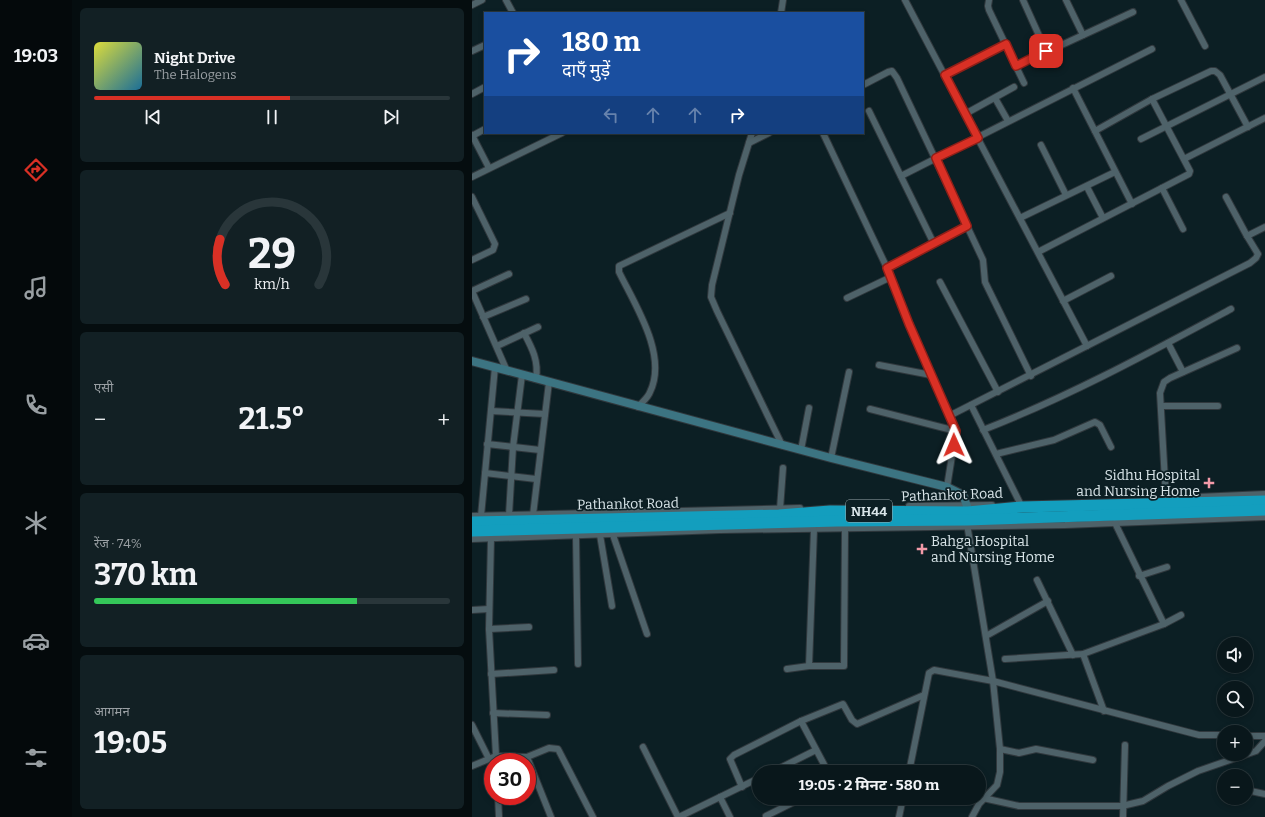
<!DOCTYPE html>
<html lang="hi">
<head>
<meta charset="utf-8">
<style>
  :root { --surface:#09171b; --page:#122024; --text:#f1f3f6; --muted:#999fa3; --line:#29363a; --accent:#d93025 }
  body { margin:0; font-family:Bitter,"Noto Sans Devanagari",serif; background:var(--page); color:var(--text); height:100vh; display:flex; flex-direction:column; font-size:15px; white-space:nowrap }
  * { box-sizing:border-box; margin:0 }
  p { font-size:13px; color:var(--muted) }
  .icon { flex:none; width:22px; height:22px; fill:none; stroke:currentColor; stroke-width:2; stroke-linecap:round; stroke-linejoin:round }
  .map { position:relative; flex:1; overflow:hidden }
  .panel { display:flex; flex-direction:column; gap:8px; padding:8px; background:#050d0f; width:400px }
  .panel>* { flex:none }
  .hud { position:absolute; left:12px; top:12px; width:380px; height:122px; border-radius:0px; box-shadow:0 2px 6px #0003,0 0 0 1px var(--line); background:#1a4fa0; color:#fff; overflow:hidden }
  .tools { position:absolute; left:745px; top:637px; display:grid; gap:8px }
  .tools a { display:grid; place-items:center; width:36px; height:36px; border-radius:50%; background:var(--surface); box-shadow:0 2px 6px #0003,0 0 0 1px var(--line); font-size:20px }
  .speed { position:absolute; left:12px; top:753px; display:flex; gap:8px; font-size:20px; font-weight:700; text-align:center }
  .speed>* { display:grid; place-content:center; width:52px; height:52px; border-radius:50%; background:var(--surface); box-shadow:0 2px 6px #0003,0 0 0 1px var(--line); line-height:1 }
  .speed .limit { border:6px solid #d22; background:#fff; color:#111 }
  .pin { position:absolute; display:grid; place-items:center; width:34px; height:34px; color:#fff; margin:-17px; border-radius:8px; box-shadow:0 2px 6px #0006 }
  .me { position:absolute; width:44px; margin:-22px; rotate:359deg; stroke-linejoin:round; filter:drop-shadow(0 0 3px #0008) }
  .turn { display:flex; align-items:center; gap:14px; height:84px; padding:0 12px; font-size:18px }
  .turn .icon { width:52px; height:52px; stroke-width:2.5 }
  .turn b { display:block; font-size:28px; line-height:34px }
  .lanes { display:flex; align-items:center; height:38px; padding:0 12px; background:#0003; justify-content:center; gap:20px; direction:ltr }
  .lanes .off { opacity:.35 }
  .big { font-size:30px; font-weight:700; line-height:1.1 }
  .panel .tile { flex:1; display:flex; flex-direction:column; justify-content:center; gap:6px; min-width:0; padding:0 14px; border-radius:6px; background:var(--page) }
  .panel .dial { align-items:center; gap:0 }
  .dial svg { height:104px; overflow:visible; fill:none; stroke:var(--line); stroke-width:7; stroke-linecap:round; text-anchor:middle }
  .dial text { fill:var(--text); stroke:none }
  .song { display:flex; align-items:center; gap:12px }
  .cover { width:48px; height:48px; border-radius:6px; background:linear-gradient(135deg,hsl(60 70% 55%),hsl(200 70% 35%)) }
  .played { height:4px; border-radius:2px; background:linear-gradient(90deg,var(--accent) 55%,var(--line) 55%) }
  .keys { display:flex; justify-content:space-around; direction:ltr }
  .heat { display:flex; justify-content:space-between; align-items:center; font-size:22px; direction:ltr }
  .charge { height:6px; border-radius:3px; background:linear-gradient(90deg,#34c759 74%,var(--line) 0) }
  .trip { position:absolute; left:280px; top:765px; width:234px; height:40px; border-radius:20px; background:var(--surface); box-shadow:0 2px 6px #0003,0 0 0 1px var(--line); font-weight:700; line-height:40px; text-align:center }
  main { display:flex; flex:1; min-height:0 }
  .dock { display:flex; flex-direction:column; width:72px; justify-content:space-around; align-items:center; background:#04090b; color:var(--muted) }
  .dock .icon { width:28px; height:28px }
  .dock .active { color:var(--accent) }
  .dock b { font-size:18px; color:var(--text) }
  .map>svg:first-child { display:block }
</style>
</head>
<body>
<main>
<nav class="dock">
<b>19:03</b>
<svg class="icon active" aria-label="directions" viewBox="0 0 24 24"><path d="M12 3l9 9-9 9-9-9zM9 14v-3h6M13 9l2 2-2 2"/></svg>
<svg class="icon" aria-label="music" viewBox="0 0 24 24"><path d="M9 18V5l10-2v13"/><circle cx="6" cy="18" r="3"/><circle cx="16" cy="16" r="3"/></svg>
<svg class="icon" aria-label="phone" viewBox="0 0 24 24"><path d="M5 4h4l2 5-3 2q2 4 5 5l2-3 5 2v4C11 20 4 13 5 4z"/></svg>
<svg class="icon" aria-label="climate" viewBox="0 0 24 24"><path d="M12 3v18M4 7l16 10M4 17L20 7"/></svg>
<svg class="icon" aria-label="car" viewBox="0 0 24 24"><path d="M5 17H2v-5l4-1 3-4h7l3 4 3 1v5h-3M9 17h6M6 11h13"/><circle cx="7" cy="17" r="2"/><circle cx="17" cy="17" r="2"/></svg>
<svg class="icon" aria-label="filters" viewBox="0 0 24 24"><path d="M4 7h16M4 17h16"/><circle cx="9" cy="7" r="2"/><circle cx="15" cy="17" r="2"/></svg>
</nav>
<section class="panel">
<div class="tile">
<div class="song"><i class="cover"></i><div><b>Night Drive</b><p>The Halogens</p></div></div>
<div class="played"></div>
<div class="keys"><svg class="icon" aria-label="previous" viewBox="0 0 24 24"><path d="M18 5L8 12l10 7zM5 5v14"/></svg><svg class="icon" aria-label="pause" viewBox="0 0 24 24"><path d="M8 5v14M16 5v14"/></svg><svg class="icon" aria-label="next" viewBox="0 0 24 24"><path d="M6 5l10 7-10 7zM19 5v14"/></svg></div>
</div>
<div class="tile dial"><svg viewBox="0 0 100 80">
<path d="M14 69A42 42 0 1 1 86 69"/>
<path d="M14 69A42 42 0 0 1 10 34" stroke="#d93025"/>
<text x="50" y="56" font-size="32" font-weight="700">29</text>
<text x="50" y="72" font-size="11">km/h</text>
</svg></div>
<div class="tile"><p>एसी</p>
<div class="heat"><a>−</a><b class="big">21.5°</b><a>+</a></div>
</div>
<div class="tile"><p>रेंज · 74%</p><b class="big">370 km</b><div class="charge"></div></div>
<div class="tile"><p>आगमन</p><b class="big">19:05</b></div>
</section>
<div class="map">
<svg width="793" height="817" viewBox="0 0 793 817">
  <rect width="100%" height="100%" fill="#0c1f24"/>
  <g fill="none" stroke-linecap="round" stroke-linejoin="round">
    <defs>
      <g id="street">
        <polyline points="34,0 41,13"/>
        <polyline points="433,0 615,346"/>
        <polyline points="517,0 516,6 517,10 552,83"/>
        <polyline points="551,0 574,51"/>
        <polyline points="594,0 611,35"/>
        <polyline points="709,0 733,46"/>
        <polyline points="0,5 10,0"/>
        <polyline points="309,13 311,0"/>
        <polyline points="0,51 13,45"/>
        <polyline points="544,66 661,12"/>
        <polyline points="473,75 534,44"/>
        <polyline points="391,85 416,72 420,71 425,78 495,226 415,268"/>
        <polyline points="601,88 660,204"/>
        <polyline points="0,94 13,87"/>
        <polyline points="523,98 536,121"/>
        <polyline points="397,111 462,244"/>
        <polyline points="493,114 542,87"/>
        <polyline points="623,131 680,99 739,71 743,71 748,75 776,127"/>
        <polyline points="280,133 267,175 240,285 239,297 245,311 310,445"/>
        <polyline points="351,133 415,268 437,324 484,431 475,487"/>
        <polyline points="0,135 17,168"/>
        <polyline points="0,136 13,129"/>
        <polyline points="669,139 793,77"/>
        <polyline points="277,143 297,133"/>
        <polyline points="569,145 594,195"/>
        <polyline points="712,159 793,118"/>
        <polyline points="429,176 680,49"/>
        <polyline points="0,177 90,133"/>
        <polyline points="615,187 631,218"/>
        <polyline points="690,188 711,229"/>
        <polyline points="0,197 23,244 21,250 0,260"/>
        <polyline points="754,197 775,236"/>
        <polyline points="548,218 643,172"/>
        <polyline points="495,226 511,260 513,282 559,376"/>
        <polyline points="566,252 717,174 718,171 680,99"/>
        <polyline points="468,282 526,392"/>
        <polyline points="0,291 35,371"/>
        <polyline points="0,291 37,274"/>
        <polyline points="375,298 419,277"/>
        <polyline points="591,301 639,276"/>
        <polyline points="11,317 54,299"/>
        <path d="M 52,333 C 60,348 67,361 64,379"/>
        <polyline points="696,343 711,372"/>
        <polyline points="25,346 66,327"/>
        <polyline points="407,365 459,375"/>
        <polyline points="499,405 550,507"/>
        <polyline points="689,406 746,406"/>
        <path d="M 166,407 C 170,402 176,398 178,392 C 196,355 163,305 147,272 L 147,266 L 258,213"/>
        <polyline points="398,409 484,431"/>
        <polyline points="19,411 73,414"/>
        <polyline points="477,416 778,263 784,258 786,254 775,236 793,227"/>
        <path d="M 511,430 C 598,396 677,353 759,309"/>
        <polyline points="15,444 68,450"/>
        <polyline points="329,450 337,408"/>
        <polyline points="524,454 582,440 623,422 628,425 639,447"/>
        <polyline points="359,458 377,372"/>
        <polyline points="13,473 64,479"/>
        <polyline points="703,498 793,494"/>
        <polyline points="694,499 688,393 692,382 698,378 765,348"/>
        <polyline points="437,506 520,505"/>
        <polyline points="308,509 311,468"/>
        <polyline points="37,515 41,447 50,375"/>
        <polyline points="61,515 77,382"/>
        <polyline points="0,516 328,508"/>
        <polyline points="9,516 23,367"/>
        <polyline points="495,524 521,681 528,749 528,772 525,785 507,804 500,817"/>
        <polyline points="128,535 140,606"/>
        <polyline points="141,535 175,634"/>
        <polyline points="104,536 106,664"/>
        <polyline points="19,538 17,629 24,756"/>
        <polyline points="0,539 248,530 593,525 793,517"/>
        <polyline points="667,576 695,567"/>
        <polyline points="565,580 601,655"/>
        <polyline points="0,610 17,609"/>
        <polyline points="692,624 709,615"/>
        <polyline points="17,629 57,627"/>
        <polyline points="514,636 576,601"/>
        <polyline points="611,654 632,711"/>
        <polyline points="533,659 611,654 692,624 643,523"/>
        <polyline points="337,666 342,529"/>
        <polyline points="315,669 337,666 372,666 373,529"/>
        <polyline points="19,674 82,670"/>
        <polyline points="21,713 75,715"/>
        <polyline points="329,721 356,772"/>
        <polyline points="0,725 17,759"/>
        <polyline points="774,736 793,736"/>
        <polyline points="171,747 206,817"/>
        <polyline points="528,749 547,753 564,749 621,760"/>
        <polyline points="55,757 79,817"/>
        <polyline points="0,766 24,756 55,757 77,748 86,749 121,817"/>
        <polyline points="300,772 344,750"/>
        <polyline points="437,772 456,678 457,673 462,670 521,681 727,735 752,735"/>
        <polyline points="270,787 258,759 262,755 329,721 371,704 380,720 385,724 452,695"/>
        <polyline points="774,790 793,794"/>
        <polyline points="26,796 27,817"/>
        <polyline points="248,797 258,817"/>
        <polyline points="511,798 547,806 650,806 671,801 696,786 726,771 784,751 793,741"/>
        <polyline points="294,816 330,798"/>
        <polyline points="207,817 287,778"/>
        <polyline points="427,817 431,798"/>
        <polyline points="651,817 653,745"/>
      </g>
      <polyline id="secondary" points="0,361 359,458 475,487 491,495 495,506 495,517"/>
      <g id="highway">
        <polyline points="0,522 307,515 358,511 496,512 550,507 793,501"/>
        <polyline points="0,531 365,521 495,520 793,510"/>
      </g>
    </defs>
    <use href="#street" stroke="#30383d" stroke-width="8"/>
    <use href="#secondary" stroke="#30383d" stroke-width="10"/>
    <use href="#highway" stroke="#30383d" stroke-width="13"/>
    <use href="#street" stroke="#4e6269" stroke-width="6"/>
    <use href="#secondary" stroke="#3c7482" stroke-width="8"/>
    <use href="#highway" stroke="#139ebe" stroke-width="11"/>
  </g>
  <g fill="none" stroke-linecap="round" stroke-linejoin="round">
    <defs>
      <polyline id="route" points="482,445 484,431 437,324 415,268 495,226 464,158 506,138 473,75 534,44 544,66 574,51"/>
    </defs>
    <use href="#route" stroke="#8d1f18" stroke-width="10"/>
    <use href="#route" stroke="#d93025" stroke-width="7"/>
  </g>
  <g fill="#f39aa8" stroke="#0c1f24" stroke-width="1.5">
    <path d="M735 477h4v4h4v4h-4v4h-4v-4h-4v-4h4z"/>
    <path d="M448 543h4v4h4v4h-4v4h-4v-4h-4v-4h4z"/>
  </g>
  <g text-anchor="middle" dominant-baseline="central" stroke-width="3.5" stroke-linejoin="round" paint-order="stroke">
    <rect fill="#0c1f24" stroke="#9ba9ad" stroke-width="1" x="374" y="500" width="46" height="22" rx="3"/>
    <g font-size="13" font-weight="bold" fill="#d8e4e8">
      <text x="397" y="511">NH44</text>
    </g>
    <g font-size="14" fill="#d8e4e8" stroke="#0c1f24" text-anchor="end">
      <text x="728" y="475">Sidhu Hospital<tspan x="728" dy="16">and Nursing Home</tspan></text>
      <text x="459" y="541" text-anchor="start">Bahga Hospital<tspan x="459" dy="16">and Nursing Home</tspan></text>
    </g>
    <g font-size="14" fill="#d8e4e8" stroke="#0c1f24">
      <text transform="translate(480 495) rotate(-2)">Pathankot Road</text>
      <text transform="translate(156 504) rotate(-1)">Pathankot Road</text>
    </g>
  </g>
</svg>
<div class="tools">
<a><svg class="icon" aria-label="sound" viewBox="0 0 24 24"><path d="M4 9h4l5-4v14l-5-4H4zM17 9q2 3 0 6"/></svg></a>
<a><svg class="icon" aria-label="search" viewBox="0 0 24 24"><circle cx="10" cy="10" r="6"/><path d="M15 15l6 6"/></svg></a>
<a>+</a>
<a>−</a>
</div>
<div class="speed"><div class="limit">30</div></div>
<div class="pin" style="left:574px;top:51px;background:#d93025"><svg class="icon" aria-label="arrive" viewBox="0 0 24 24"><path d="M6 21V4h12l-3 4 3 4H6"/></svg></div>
<svg class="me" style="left:482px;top:445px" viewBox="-20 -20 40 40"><path d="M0-17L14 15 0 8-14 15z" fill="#d93025" stroke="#fff" stroke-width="4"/></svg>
<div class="trip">19:05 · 2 मिनट · 580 m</div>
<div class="hud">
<div class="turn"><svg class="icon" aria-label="right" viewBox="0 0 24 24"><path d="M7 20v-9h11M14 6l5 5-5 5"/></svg><div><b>180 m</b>दाएँ मुड़ें</div></div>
<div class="lanes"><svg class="icon off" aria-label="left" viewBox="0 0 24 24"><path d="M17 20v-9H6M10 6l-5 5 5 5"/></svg><svg class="icon off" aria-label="ahead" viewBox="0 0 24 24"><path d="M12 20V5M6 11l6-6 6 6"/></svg><svg class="icon off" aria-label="ahead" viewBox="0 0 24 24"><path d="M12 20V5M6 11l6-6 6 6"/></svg><svg class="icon" aria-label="right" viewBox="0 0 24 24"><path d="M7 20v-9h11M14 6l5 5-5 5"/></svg></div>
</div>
</div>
</main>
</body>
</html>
